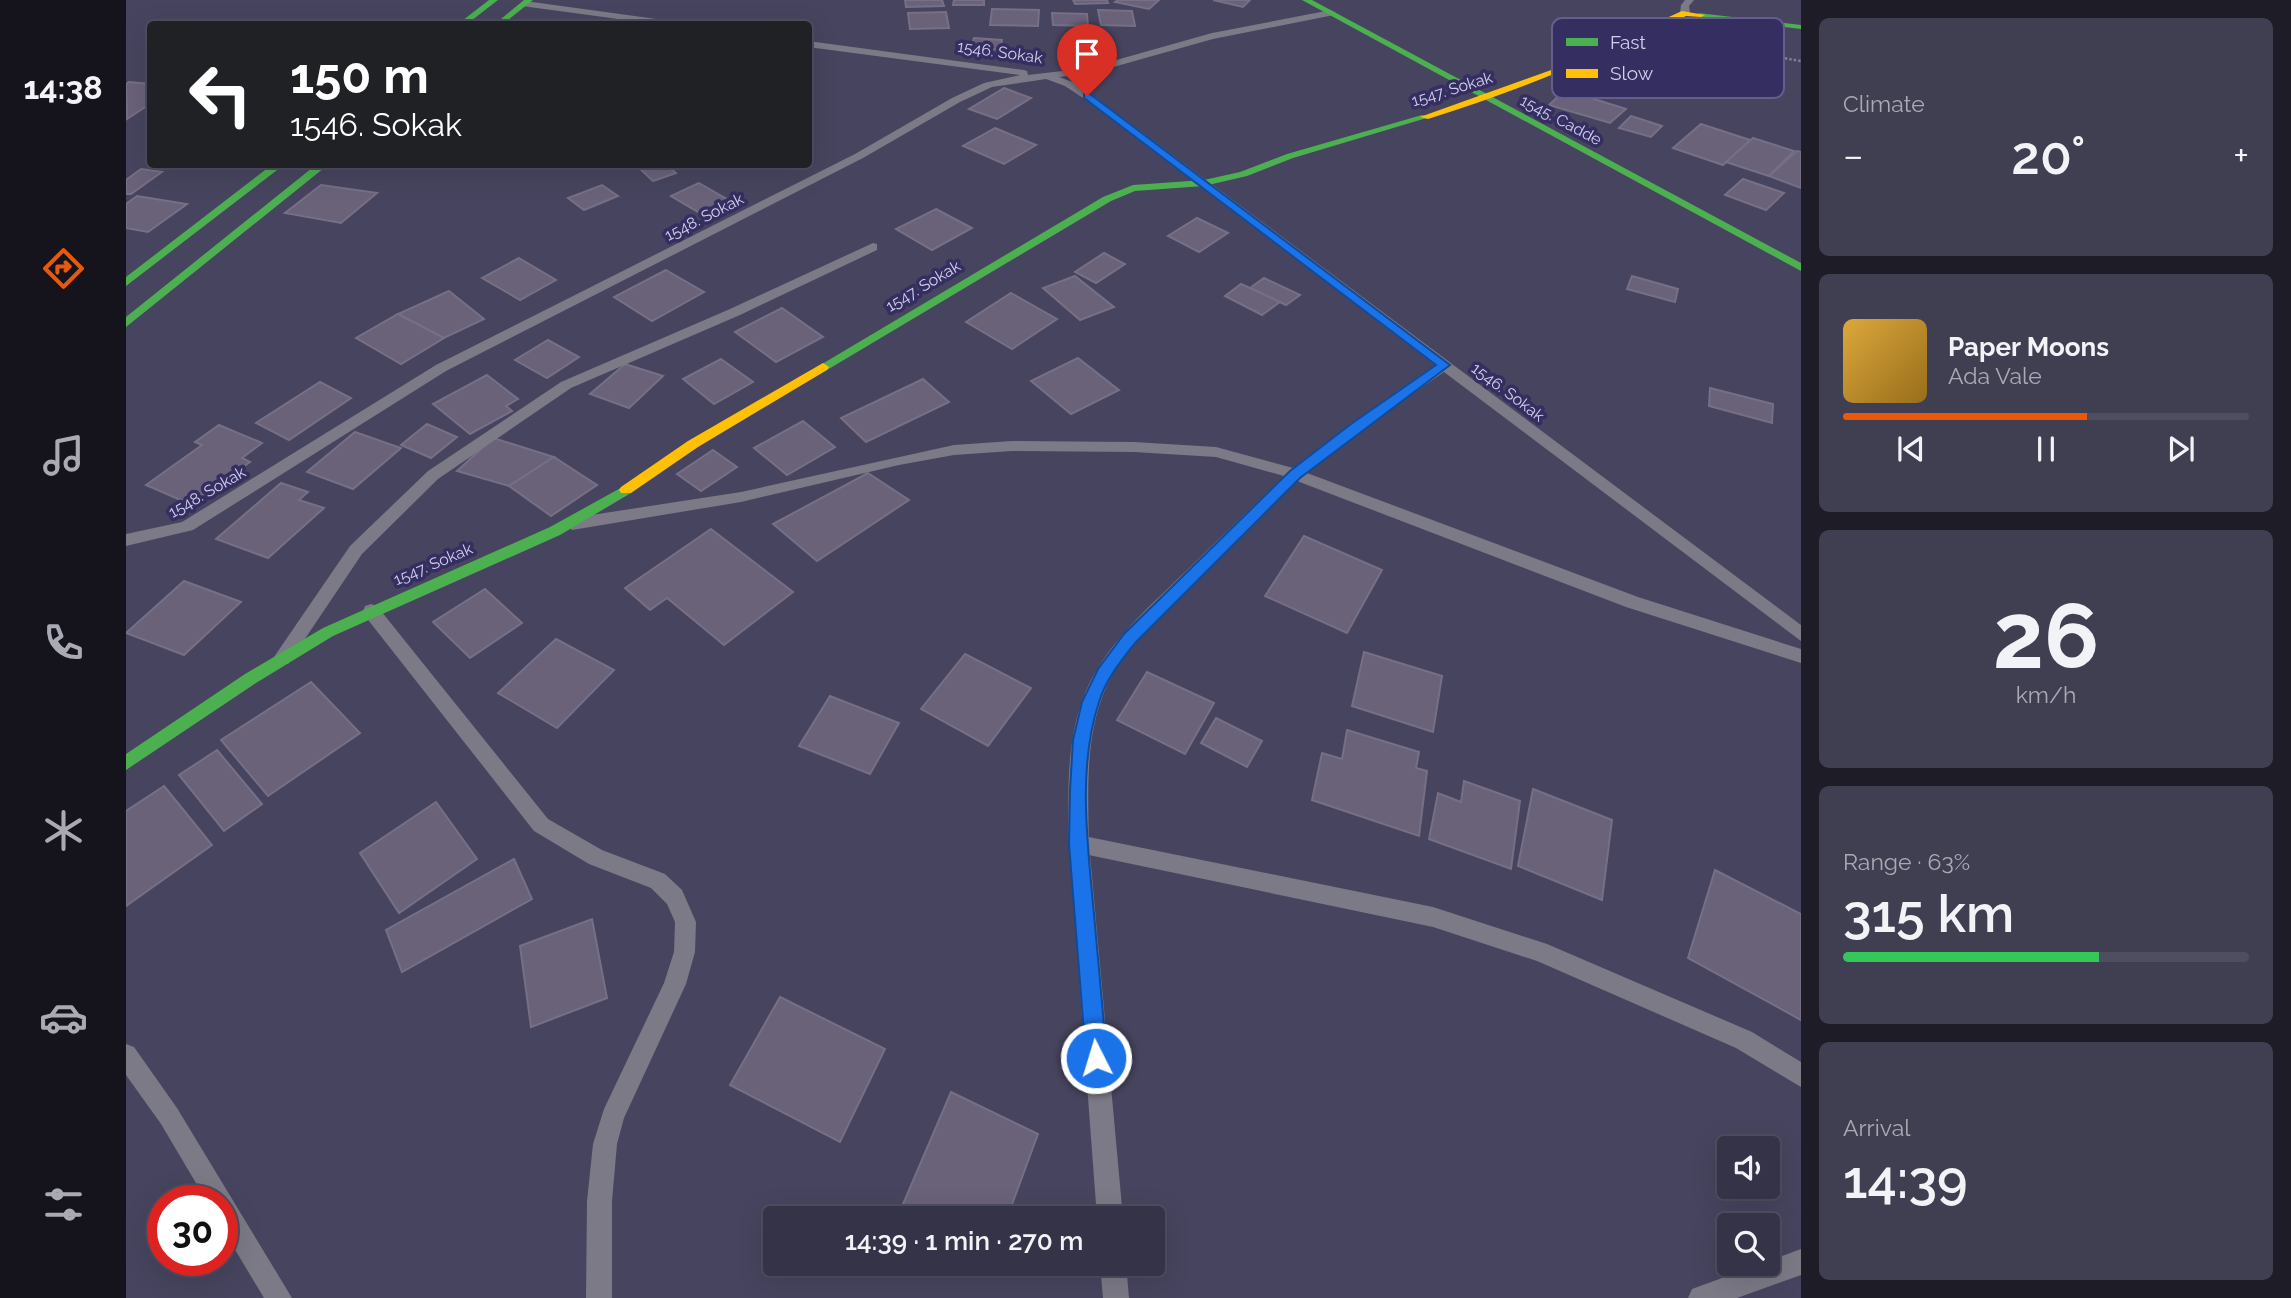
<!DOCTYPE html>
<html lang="en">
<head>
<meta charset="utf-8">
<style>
  :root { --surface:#353347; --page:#403f52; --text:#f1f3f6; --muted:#aaaab4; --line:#4f4e60; --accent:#ea580c }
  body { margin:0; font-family:Raleway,sans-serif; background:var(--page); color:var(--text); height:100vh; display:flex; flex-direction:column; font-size:26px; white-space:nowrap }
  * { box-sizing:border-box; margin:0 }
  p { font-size:23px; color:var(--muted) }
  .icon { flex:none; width:38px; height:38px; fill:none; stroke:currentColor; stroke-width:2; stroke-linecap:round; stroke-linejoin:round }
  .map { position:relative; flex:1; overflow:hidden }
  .side { display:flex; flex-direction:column; gap:18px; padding:18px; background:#1d1c27; width:490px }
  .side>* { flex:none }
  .banner { position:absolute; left:21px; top:21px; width:665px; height:147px; border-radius:7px; box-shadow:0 7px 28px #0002,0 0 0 2px var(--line); background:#202124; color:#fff; overflow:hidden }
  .tools { position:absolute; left:1591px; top:1136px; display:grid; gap:14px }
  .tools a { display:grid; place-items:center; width:63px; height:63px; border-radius:7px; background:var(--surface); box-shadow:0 7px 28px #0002,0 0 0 2px var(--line); font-size:35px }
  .speed { position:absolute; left:21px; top:1185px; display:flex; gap:14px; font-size:35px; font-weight:700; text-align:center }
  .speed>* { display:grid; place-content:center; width:91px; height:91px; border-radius:50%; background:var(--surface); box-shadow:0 7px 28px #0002,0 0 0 2px var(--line); line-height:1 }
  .speed .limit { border:10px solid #d22; background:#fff; color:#111 }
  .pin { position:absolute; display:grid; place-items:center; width:60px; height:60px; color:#fff; margin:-72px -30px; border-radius:50% 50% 50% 0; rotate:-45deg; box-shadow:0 0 7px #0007 }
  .pin .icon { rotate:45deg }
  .me { position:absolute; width:77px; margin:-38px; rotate:355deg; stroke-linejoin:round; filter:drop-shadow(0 0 5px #0008) }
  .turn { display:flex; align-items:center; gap:24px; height:147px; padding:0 28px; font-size:32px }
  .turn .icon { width:91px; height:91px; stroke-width:2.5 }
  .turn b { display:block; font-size:49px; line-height:60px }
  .big { font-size:52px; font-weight:600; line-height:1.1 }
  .side .card { flex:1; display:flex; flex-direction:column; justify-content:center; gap:10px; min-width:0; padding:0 24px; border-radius:10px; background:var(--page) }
  .side .dial { align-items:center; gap:0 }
  .dial b { font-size:91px; line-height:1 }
  .song { display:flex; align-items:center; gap:21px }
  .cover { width:84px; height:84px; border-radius:10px; background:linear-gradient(135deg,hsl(40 70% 55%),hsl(40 70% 35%)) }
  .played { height:7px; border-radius:4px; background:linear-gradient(90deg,var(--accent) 60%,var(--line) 60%) }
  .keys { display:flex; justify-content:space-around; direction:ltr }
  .heat { display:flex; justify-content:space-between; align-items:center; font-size:38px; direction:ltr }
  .charge { height:10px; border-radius:5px; background:linear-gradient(90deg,#34c759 63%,var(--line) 0) }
  .trip { position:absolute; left:637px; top:1206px; width:402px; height:70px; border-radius:7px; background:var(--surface); box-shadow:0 7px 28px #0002,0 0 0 2px var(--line); font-weight:600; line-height:70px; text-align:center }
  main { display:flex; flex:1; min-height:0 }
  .tab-bar { display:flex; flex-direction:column; width:126px; justify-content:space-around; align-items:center; background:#15141c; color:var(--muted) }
  .tab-bar .icon { width:49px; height:49px }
  .tab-bar .active { color:var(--accent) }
  .tab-bar b { font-size:32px; color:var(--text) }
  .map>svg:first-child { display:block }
</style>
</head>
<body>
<main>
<nav class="tab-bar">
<b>14:38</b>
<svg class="icon active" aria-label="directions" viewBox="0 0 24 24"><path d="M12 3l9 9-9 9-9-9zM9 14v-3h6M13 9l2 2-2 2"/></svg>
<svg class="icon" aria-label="music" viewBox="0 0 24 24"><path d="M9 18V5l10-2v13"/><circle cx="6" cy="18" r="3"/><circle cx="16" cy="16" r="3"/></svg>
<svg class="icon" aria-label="phone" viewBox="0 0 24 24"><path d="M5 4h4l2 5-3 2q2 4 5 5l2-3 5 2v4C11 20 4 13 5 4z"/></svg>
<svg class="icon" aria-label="climate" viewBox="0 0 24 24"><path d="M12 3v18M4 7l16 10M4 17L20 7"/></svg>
<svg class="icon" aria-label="car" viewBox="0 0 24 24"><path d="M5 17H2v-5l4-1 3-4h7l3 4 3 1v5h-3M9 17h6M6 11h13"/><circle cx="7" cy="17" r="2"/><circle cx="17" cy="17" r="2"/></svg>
<svg class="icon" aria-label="filters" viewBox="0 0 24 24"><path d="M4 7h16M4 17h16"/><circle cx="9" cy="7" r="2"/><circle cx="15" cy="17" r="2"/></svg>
</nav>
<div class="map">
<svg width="1675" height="1298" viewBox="0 0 1675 1298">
  <rect width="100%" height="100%" fill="#47445f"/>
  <g fill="#696279" stroke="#766f86" stroke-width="2">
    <polygon points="779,0 816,0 818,6 780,7"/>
    <polygon points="828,0 858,0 858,5 827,5"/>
    <polygon points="947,0 981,0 982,3 949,4"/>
    <polygon points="992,0 1033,0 1023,9 989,2"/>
    <polygon points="1087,0 1124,0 1117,7"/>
    <polygon points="866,9 913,10 912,26 864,25"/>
    <polygon points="972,10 1006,11 1009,26 975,25"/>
    <polygon points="820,12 823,28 784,29 782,13"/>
    <polygon points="926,13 961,14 962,26 927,25"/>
    <polygon points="413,20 453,21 450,24 409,24"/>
    <polygon points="848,38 876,40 874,50 845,48"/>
    <polygon points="3,82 24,84 24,104 1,119 0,84"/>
    <polygon points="878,88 905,98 871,119 843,109"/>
    <polygon points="1439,90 1500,109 1484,123 1423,105"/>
    <polygon points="1505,116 1536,126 1525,137 1493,128"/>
    <polygon points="1575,124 1624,140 1597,165 1547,148"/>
    <polygon points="869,128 910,145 878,164 837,146"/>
    <polygon points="1627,138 1668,151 1643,176 1600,162"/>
    <polygon points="1671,151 1675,152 1675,188 1643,176"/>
    <polygon points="509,164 540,164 550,173 527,181"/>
    <polygon points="15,169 36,172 5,194 0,194 0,180"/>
    <polygon points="1617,179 1658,193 1640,210 1599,195"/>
    <polygon points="573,183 611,205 584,219 545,196"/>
    <polygon points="195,185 251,193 215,223 159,213"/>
    <polygon points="476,185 492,196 458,210 442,198"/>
    <polygon points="11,196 61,204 22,232 0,228 0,204"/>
    <polygon points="810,209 846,228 806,250 770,229"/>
    <polygon points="1071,218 1102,233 1073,252 1042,236"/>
    <polygon points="978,253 999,264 970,283 949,272"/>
    <polygon points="393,258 430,280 394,300 356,278"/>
    <polygon points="540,270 578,292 526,321 488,297"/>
    <polygon points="949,276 988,307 954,320 917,288"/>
    <polygon points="1506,276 1552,289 1549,302 1501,289"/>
    <polygon points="1138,278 1174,295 1160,305 1124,288"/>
    <polygon points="1115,284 1124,288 1154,302 1136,315 1099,296"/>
    <polygon points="323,291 358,319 318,338 272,314"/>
    <polygon points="885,293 931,319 886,349 840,322"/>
    <polygon points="656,308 697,337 650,362 609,332"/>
    <polygon points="272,314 318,338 275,364 230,338"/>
    <polygon points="422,340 453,357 421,378 389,360"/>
    <polygon points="952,358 993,390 945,414 905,381"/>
    <polygon points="595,359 627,382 588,404 557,379"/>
    <polygon points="499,364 537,376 503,408 464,394"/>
    <polygon points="361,375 392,399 380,406 386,411 344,434 307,404"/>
    <polygon points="797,379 823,402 740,442 715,418"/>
    <polygon points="194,382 225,398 163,440 130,423"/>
    <polygon points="1584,388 1647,404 1646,423 1583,406"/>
    <polygon points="677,421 709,447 661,475 628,448"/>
    <polygon points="301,424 331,437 305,458 275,445"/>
    <polygon points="93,425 136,443 116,458 124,462 66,505 20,485 76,445 69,442"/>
    <polygon points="229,432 275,448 227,489 181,472"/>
    <polygon points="367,438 428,457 383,486 331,471"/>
    <polygon points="587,450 611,467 575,491 551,474"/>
    <polygon points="428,457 471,485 425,516 383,486"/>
    <polygon points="742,473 783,500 691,561 647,524"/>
    <polygon points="155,483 182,492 173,500 198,508 142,558 90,539"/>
    <polygon points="585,529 667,592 598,645 541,598 524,610 499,588"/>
    <polygon points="1178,536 1256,570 1221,633 1139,596"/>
    <polygon points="58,581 115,602 58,655 0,633"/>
    <polygon points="359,589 396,623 344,658 307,622"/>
    <polygon points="430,639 488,670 431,728 372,693"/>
    <polygon points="1238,652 1316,676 1307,732 1226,706"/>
    <polygon points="839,654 905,688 862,746 795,709"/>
    <polygon points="1021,672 1088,703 1059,754 991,720"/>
    <polygon points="185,682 234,733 142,796 95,740"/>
    <polygon points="704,696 773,723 744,774 673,746"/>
    <polygon points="1090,718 1136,741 1121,767 1075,743"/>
    <polygon points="1221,730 1293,752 1290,768 1301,771 1293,836 1186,800 1196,753 1216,759"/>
    <polygon points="91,750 136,804 98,831 53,775"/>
    <polygon points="1338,781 1394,801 1385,869 1303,839 1312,793 1335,802"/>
    <polygon points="38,786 86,845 0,906 0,811"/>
    <polygon points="1407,789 1486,820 1476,900 1392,866"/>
    <polygon points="310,802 351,859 273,913 234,853"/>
    <polygon points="388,859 406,899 276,972 260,930"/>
    <polygon points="1589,870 1675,914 1675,1020 1562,958"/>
    <polygon points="466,919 481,998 405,1027 394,946"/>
    <polygon points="654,997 759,1049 714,1142 604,1085"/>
    <polygon points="825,1092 912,1134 881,1218 771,1218"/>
    <polygon points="841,1264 865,1264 861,1274"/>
  </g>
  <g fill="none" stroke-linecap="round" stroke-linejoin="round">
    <polyline stroke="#807f8d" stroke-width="2.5" stroke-dasharray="2.5 2" stroke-linecap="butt" points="1610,50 1675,61"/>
    <g fill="#7b7a86" fill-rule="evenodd">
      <polygon points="245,604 251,606 422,819 476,850 539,874 556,890 570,922 569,952 560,984 498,1118 491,1144 486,1201 486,1298 460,1298 461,1201 467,1144 478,1109 538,983 548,952 549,922 541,904 525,888 463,864 408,831 239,616 237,611 239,606"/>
      <polygon points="953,835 1307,907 1421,944 1626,1032 1675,1062 1675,1087 1610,1048 1411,961 1307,927 953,853 946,851 943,844 946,837"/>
    </g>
    <g fill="#7b7a86" fill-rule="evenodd">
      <polygon points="1559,0 1568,0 1563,6 1564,13 1559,16 1554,13 1555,5"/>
      <polygon points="399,1 545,21 550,24 529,24 396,6 395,4"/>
      <path d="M 1205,10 L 1210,13 L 1208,15 L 1087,39 L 966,73 L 933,77 L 947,82 L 965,94 L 1675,625 L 1675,641 L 1318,372 L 1234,430 L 1181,473 L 1512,597 L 1675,649 L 1675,663 L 1500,607 L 1171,481 L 1009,643 C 1002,653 993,663 987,674 C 958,724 962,788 963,844 L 997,1218 L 971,1218 L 943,844 C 942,797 940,746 956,701 C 975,648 1019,611 1058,573 C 1091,541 1125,508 1158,476 L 1090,457 L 1008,452 L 886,451 L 828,455 L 773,465 L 615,502 L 446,530 L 438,524 L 446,518 L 615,492 L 828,445 L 886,441 L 1008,442 L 1090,447 L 1167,468 L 1224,424 L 1309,365 L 957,98 L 939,86 L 920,79 L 866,87 L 834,102 L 737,158 L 320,371 L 67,530 L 0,546 L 0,534 L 56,522 L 310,365 L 729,154 L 826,98 L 858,83 L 894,75 L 682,47 L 682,41 L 898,70 L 901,71 L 902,75 L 962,68 L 1086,33 Z"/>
      <polygon points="747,243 751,244 751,250 614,315 445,388 312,479 236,554 162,664 150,664 147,659 150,654 224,546 302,471 435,382 604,309"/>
      <polygon points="0,1044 8,1047 51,1108 166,1298 138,1298 96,1228 96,1200 80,1200 35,1124 0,1075"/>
      <polygon points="1675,1249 1675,1275 1611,1298 1562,1298 1566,1289"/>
      <polygon points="974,1264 1000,1264 1003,1298 977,1298"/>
    </g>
    <g fill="#4caf50" fill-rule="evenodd">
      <polygon points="363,0 372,0 341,24 332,24"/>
      <polygon points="398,0 407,0 377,24 369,24"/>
      <polygon points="1176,0 1186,0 1675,263 1675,271"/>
      <polygon points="1572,13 1675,25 1675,29 1575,17"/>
      <polygon points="1296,115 1304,117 1167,158 1121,176 1078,186 1009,191 985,201 701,370 697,371 691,367 977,197 1007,185 1078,180 1114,172 1161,154"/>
      <polygon points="147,164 159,164 0,286 0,277"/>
      <polygon points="191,164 203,164 0,327 0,317"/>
      <polygon points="500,485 505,487 507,490 505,493 434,535 207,636 130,683 0,770 0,754 119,674 197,628 424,527"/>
    </g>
    <g fill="#ffc107" fill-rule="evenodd">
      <path d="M 1556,11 L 1579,15 L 1575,17 L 1560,16 C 1476,56 1391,91 1302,119 L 1294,117 L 1428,69 Z"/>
      <polygon points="697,363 703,367 701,370 572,447 505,493 495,493 493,490 495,487 562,441"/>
    </g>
  </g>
  <path fill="#1a73e8" stroke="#114b97" stroke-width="2" d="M 958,94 L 964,94 L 1324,365 L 1174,478 L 1009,643 C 995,661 980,679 973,702 C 952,765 961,839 967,904 C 972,955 976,1006 981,1058 L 978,1065 L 970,1068 L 963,1065 L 960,1058 L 943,844 L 944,790 L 947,740 L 956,702 L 972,669 L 998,634 L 1164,471 L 1225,424 L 1310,365 L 958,98 Z"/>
  <g text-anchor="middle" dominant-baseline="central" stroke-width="7" stroke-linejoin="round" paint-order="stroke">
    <g font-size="16" fill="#d1cfee" stroke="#352e60">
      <text transform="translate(874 52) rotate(8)">1546. Sokak</text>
      <text transform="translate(1326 89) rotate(-17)">1547. Sokak</text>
      <text transform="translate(1435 120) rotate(28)">1545. Cadde</text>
      <text transform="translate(578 217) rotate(-27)">1548. Sokak</text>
      <text transform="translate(797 286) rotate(-31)">1547. Sokak</text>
      <text transform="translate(1382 392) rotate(37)">1546. Sokak</text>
      <text transform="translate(81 492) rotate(-30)">1548. Sokak</text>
      <text transform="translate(307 564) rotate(-23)">1547. Sokak</text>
    </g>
  </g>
  <rect x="1426" y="18" width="232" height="80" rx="10" fill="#352e60" stroke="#645e8b" stroke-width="2"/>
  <rect x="1440" y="38" width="32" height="8" fill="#4caf50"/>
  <rect x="1440" y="69" width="32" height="9" fill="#ffc107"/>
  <g font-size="19" fill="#d1cfee">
    <text x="1484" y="49">Fast</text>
    <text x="1484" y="80">Slow</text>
  </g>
</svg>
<div class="tools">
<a><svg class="icon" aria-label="sound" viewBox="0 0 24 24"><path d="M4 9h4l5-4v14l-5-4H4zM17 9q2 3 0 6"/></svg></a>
<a><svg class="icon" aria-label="search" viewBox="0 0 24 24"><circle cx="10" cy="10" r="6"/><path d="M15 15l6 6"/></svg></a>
</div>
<div class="speed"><div class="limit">30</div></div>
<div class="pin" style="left:961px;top:96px;background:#d93025"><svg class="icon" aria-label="arrive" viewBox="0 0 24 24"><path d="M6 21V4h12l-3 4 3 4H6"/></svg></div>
<svg class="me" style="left:970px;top:1058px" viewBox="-20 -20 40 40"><circle r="17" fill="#1a73e8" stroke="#fff" stroke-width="3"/><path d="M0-11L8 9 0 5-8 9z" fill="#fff"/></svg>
<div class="trip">14:39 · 1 min · 270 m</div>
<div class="banner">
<div class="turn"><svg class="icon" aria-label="left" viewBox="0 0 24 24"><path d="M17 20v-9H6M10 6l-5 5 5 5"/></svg><div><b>150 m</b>1546. Sokak</div></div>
</div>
</div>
<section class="side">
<div class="card"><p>Climate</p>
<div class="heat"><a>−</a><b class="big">20°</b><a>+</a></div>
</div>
<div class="card">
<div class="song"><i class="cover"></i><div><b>Paper Moons</b><p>Ada Vale</p></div></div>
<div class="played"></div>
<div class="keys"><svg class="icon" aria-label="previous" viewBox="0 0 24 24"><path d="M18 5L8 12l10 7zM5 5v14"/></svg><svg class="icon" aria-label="pause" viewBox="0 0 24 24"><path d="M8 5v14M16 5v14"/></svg><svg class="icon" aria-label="next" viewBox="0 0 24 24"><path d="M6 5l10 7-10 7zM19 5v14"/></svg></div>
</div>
<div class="card dial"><b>26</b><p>km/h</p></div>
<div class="card"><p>Range · 63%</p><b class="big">315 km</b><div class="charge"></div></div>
<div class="card"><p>Arrival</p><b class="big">14:39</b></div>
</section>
</main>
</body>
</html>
